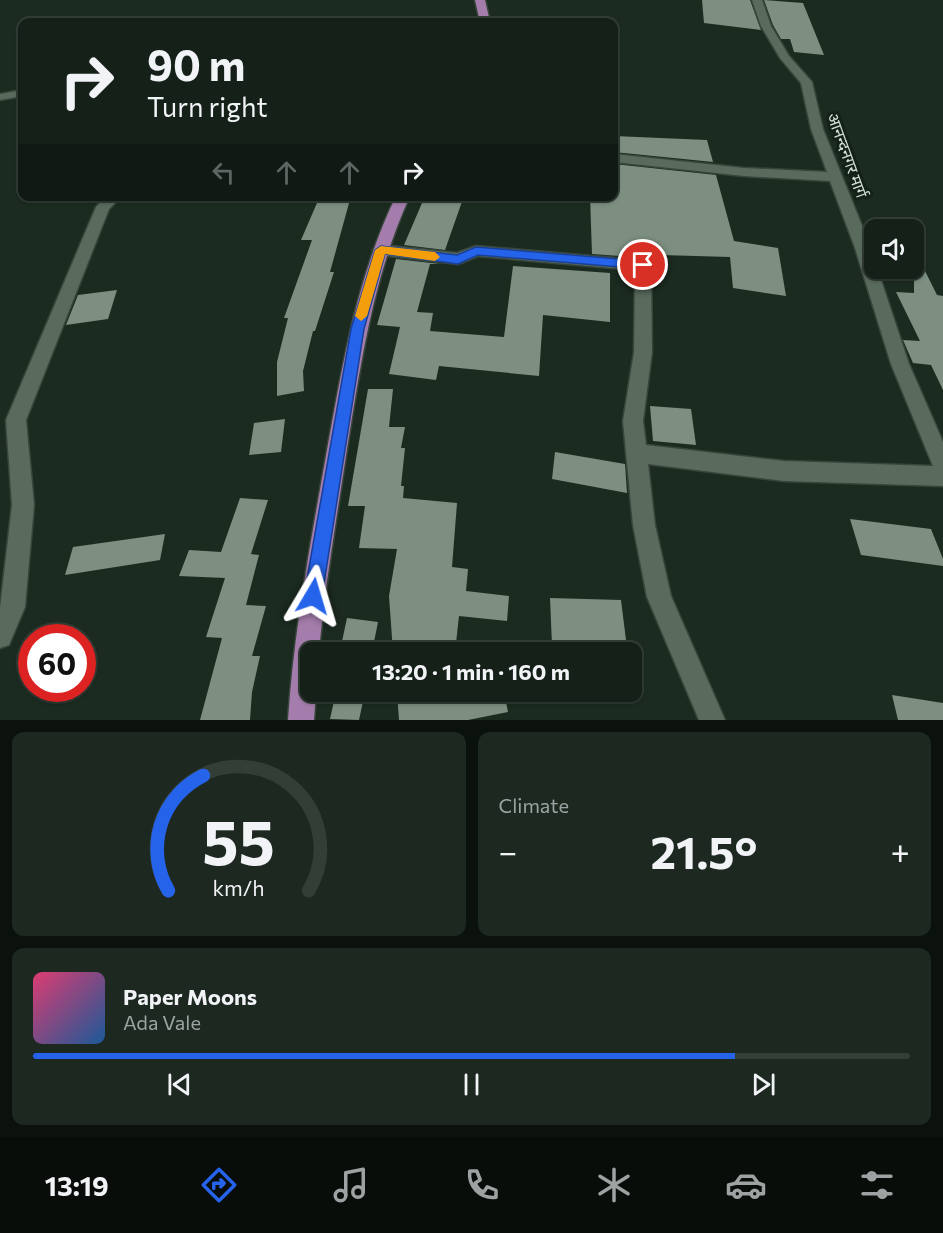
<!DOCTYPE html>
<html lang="en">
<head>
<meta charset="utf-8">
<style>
  :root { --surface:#142018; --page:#1d2821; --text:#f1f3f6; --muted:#9da3a2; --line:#333e37; --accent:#2563eb }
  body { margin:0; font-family:Commissioner,"Noto Sans Devanagari",sans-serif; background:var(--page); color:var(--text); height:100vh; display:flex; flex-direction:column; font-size:22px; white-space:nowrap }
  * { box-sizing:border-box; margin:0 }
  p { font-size:20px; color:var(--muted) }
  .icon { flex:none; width:33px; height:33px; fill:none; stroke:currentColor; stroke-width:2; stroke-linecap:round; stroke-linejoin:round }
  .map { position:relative; height:720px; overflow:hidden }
  .sheet { display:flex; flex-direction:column; gap:12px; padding:12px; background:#0b120d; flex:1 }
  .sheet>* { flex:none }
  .hud { position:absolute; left:18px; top:18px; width:600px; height:183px; border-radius:12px; box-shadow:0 2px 4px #0004,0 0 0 2px var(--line); background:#142018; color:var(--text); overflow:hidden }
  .buttons { position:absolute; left:864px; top:219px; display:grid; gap:12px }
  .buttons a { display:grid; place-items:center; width:60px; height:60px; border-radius:12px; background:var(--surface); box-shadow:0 2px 4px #0004,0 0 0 2px var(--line); font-size:30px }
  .speed { position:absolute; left:18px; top:624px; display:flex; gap:12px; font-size:30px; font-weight:700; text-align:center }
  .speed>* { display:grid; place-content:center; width:78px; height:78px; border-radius:50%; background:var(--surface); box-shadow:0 2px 4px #0004,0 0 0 2px var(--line); line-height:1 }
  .speed .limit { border:9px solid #d22; background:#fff; color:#111 }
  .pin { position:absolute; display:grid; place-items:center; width:51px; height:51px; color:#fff; margin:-26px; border:3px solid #fff; border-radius:50%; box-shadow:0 2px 6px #0007 }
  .me { position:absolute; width:66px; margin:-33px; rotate:7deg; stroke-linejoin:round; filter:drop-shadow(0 0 4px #0008) }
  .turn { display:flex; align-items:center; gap:21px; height:126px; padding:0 30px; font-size:27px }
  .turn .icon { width:78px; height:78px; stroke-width:2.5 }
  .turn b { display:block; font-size:42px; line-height:51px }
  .lanes { display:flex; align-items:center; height:57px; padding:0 30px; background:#0003; justify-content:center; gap:30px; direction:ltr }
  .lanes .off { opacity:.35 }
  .big { font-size:45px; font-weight:700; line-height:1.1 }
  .sheet .card { flex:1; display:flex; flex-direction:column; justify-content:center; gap:9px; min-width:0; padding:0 21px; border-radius:12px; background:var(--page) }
  .sheet .dial { align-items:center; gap:0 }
  .dial svg { height:156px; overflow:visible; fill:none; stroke:var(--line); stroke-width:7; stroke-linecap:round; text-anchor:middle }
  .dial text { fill:var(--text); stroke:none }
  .song { display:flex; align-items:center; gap:18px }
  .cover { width:72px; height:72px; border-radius:9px; background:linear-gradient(135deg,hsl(340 70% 55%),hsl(210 70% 35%)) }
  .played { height:6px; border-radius:3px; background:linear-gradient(90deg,var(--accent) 80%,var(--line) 80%) }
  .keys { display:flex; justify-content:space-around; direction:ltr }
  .heat { display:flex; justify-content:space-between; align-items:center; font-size:33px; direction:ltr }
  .sheet .tiles { flex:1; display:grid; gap:12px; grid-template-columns:1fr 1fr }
  .card:last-child { grid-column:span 2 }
  .trip { position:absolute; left:300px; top:642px; width:342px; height:60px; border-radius:12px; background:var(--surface); box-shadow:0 2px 4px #0004,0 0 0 2px var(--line); font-weight:700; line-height:60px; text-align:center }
  .tabs { display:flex; height:96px; justify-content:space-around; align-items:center; background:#080d0a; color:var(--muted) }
  .tabs .icon { width:42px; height:42px }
  .tabs .on { color:var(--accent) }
  .tabs b { font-size:27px; color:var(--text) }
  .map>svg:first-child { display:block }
</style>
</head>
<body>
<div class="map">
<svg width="943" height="720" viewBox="0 0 943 720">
  <rect width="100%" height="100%" fill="#1b2b20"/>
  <g fill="#7c8f80">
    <polygon points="702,0 750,0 761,30 704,23"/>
    <polygon points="764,0 803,3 824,55 794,52 790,39 781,39 773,25"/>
    <polygon points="614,136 707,140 713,162 614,152"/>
    <polygon points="614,164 716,175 734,241 778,248 786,296 733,288 730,257 661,255 662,259 592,254 590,196 614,196"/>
    <polygon points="320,196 351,196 330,272 334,272 315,331 313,331 303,371 304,391 277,396 277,362 288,318 284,318 312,240 301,240"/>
    <polygon points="425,196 464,196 445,250 404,245"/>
    <polygon points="914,249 937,295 943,296 943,390 931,365 913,363 903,340 920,341 896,292 914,293"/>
    <polygon points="396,259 440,264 430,264 417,312 433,313 430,331 504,337 513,266 610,273 610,322 543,315 539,376 439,366 436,380 389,374 400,327 377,325"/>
    <polygon points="117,290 108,319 66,325 78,295"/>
    <polygon points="368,389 393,389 389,427 405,427 401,448 405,448 401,486 404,486 403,498 457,503 452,567 468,569 466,591 509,596 507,621 459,616 455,652 393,652 389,596 397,549 359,548 365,506 348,506"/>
    <polygon points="650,406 691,409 696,445 653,441"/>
    <polygon points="285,419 281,452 249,455 254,423"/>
    <polygon points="555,452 625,464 627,493 552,479"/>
    <polygon points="240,498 268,500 251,554 259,555 246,605 266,606 252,656 260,656 252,692 250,720 200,720 222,638 206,637 225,578 179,576 189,550 221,552"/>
    <polygon points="850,519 931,529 943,559 943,566 861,555"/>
    <polygon points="165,534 160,560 65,575 73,547"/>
    <polygon points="550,598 621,600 627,648 552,645"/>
    <polygon points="347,618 378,622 372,652 344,652 346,647 341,646"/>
    <polygon points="336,692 365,692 359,720 330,719"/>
    <polygon points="397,692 504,692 508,712 468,720 399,720"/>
    <polygon points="892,695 943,703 943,720 898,720"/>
  </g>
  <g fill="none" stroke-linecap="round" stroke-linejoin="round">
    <defs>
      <g id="minor">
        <polygon points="752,0 762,0 771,26 789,56 812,82 823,129 871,248 874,268 877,268 909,364 943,442 943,486 784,481 648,464 655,525 671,596 725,720 699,720 647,597 633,525 623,421 634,352 635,270 478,256 458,264 381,255 376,254 373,250 376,246 381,245 457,253 476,246 649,261 651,265 652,352 643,421 646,445 784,461 933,466 891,364 855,248 830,181 744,176 614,162 614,154 744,168 827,172 811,129 801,83 780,58 761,26"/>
        <polygon points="22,90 22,96 0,100 0,94"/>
        <polygon points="106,196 122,196 109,209 26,420 34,505 25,607 9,645 0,648 0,608 12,505 6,420 96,207"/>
      </g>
      <g id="major">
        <polygon points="475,0 485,0 490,22 480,22"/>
        <path d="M 396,196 L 410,196 C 373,277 361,362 347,449 C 337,517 325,584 319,652 L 310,652 L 310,692 L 316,692 L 314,720 L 288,720 C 294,629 311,540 327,450 C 343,362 357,277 396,196 Z"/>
      </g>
    </defs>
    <use href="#minor" stroke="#37453b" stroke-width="3"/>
    <use href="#major" stroke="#37453b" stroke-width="3"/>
    <use href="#minor" fill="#596b5d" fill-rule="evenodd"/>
    <use href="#major" fill="#a57dac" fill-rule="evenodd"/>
  </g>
  <polygon fill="#2563eb" stroke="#184099" stroke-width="1.5" points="381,246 457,255 476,247 643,261 649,265 643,269 478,255 458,264 385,254 364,329 322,596 320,602 313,605 307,602 304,596 351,329 375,250"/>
  <polygon fill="#f59e0b" points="381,246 435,252 440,257 435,261 385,254 367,316 361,321 355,316 375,250"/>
  <g text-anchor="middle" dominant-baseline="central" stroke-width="6" stroke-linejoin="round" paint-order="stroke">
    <g font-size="16" fill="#d5e0d8" stroke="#122216">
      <text transform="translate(848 155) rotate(70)">आनन्दनगर मार्ग</text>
    </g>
  </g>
</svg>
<div class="buttons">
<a><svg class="icon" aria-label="sound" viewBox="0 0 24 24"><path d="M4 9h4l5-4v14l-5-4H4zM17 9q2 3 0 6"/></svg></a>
</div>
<div class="speed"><div class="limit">60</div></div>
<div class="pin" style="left:643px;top:265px;background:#d93025"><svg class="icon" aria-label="arrive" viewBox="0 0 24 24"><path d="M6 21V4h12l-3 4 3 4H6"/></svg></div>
<svg class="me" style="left:313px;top:596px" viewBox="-20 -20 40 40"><path d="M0-17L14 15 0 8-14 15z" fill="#2563eb" stroke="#fff" stroke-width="4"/></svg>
<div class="trip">13:20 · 1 min · 160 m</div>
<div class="hud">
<div class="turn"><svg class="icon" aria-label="right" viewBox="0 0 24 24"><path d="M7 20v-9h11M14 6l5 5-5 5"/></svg><div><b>90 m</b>Turn right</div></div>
<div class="lanes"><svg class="icon off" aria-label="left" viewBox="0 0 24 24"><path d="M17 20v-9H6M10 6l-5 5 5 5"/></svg><svg class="icon off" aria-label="ahead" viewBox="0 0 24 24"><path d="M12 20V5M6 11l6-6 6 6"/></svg><svg class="icon off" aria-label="ahead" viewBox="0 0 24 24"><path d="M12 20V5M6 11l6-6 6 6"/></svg><svg class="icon" aria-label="right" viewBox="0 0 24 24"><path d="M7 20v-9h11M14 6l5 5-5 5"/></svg></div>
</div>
</div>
<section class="sheet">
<div class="tiles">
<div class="card dial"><svg viewBox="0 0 100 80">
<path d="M14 69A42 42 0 1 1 86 69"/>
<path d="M14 69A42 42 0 0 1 32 10" stroke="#2563eb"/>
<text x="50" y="56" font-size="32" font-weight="700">55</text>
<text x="50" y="72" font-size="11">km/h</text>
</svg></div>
<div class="card"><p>Climate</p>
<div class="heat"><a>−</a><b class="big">21.5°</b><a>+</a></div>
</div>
<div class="card">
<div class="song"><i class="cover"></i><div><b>Paper Moons</b><p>Ada Vale</p></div></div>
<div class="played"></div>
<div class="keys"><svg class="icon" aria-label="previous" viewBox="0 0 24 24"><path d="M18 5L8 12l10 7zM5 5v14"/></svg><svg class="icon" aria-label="pause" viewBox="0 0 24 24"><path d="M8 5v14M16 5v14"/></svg><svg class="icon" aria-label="next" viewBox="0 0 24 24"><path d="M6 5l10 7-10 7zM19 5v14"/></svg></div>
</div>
</div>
</section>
<nav class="tabs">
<b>13:19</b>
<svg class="icon on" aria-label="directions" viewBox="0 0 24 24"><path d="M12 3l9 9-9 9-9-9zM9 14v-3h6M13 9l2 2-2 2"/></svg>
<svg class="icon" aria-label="music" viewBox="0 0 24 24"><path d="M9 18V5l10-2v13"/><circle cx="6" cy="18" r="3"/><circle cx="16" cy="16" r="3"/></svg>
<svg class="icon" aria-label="phone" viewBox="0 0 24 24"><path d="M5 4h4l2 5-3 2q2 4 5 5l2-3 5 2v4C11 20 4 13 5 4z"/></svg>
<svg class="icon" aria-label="climate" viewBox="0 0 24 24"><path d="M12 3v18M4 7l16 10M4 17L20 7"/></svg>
<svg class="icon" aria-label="car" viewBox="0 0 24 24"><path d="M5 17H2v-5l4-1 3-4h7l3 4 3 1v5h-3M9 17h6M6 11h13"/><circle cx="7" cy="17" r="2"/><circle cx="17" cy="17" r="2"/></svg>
<svg class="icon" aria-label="filters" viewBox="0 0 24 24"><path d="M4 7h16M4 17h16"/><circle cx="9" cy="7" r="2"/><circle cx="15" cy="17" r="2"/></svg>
</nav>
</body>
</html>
